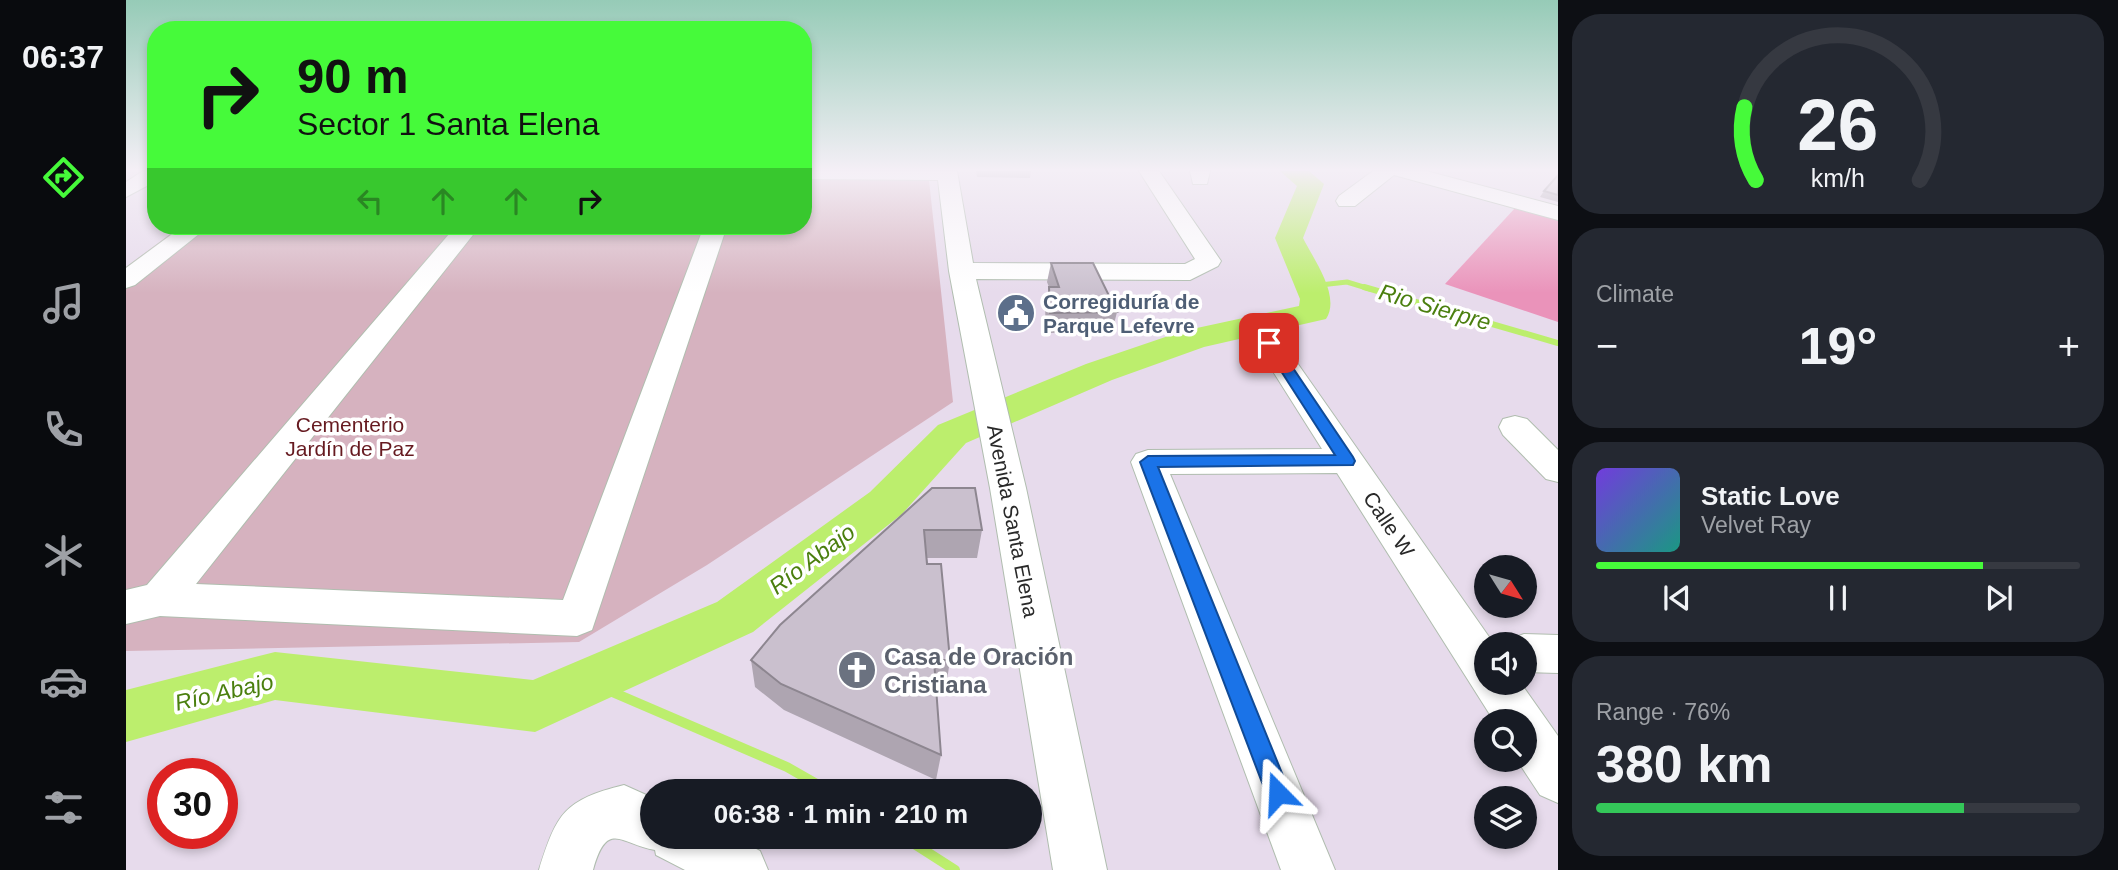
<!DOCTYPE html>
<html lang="en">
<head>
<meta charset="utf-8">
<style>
  :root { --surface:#171b24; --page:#242831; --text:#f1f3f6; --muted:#9ea1a6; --line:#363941; --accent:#46fa3a }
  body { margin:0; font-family:Arial,sans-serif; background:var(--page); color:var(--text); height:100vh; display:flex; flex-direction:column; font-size:26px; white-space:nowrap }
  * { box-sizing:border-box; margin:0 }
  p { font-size:23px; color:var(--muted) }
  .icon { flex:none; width:38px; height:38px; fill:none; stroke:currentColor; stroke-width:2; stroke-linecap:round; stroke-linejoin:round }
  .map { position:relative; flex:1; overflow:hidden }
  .details { display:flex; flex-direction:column; gap:14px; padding:14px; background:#0d0f14; width:560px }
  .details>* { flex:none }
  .banner { position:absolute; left:21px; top:21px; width:665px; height:214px; border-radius:28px; box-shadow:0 4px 10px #0003; background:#46fa3a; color:#111; overflow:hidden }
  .needle { width:46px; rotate:127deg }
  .controls { position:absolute; left:1348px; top:555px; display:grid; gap:14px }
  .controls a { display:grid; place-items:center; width:63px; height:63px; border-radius:50%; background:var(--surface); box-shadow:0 4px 10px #0003; font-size:35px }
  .speed { position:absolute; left:21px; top:758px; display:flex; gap:14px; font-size:35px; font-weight:700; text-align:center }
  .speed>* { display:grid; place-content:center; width:91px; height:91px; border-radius:50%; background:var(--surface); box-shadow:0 4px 10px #0003; line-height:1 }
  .speed .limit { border:10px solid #d22; background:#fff; color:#111 }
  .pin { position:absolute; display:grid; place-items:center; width:60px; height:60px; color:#fff; margin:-30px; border-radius:14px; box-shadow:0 4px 10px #0006 }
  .me { position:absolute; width:77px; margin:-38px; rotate:339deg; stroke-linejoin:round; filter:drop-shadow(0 0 5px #0008) }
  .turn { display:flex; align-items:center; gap:24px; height:147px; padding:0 35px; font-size:32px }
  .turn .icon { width:91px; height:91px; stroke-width:2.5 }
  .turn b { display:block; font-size:49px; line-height:60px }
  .lanes { display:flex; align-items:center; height:66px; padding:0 35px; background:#0003; justify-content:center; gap:35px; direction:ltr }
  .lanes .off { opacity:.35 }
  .big { font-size:52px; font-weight:600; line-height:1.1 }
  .details .widget { flex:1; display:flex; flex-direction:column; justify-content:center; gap:10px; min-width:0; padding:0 24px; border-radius:28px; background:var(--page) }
  .details .dial { align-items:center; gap:0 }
  .dial svg { height:182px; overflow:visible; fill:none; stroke:var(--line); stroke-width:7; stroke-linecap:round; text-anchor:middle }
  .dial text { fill:var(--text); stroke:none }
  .song { display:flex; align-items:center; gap:21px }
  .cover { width:84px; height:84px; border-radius:10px; background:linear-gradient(135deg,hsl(260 70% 55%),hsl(170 70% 35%)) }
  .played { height:7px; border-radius:4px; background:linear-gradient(90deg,var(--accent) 80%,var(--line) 80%) }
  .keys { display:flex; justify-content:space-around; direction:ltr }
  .heat { display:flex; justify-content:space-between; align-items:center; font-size:38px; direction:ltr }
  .charge { height:10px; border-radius:5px; background:linear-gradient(90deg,#34c759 76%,var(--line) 0) }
  .trip { position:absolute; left:514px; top:779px; width:402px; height:70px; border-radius:35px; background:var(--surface); box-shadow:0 4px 10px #0003; font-weight:600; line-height:70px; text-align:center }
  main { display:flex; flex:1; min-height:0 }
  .menu { display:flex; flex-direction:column; width:126px; justify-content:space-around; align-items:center; background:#090b0e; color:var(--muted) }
  .menu .icon { width:49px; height:49px }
  .menu .current { color:var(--accent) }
  .menu b { font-size:32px; color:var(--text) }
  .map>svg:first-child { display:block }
</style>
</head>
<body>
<main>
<nav class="menu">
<b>06:37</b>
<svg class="icon current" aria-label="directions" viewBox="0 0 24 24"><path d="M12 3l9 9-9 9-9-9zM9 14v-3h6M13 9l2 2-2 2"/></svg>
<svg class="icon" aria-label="music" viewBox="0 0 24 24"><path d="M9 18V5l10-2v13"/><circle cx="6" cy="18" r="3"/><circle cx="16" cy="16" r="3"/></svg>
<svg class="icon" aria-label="phone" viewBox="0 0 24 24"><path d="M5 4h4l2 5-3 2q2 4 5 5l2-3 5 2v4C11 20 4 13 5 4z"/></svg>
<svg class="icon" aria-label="climate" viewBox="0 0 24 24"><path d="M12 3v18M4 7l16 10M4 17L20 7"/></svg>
<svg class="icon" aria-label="car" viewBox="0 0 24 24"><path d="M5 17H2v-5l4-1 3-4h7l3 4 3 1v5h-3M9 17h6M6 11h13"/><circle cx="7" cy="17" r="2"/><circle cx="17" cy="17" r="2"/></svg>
<svg class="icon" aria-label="filters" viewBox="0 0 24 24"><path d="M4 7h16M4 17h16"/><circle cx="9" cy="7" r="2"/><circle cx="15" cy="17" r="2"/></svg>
</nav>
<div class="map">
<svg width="1432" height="870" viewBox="0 0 1432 870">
  <rect width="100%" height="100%" fill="#e7dbec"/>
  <polygon fill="#d6b2bf" points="677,171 802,171 827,402 581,565 453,642 0,651 0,267 55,226 677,226"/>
  <polygon fill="#ea93ba" points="1390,207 1432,219 1432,322 1319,284"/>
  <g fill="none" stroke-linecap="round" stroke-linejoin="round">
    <polyline stroke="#bcee6d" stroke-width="5" points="1185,286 1221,282 1244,289"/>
    <polyline stroke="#bcee6d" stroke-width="6" points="1238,287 1432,343"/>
    <g stroke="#bcee6d" stroke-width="10">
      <polyline points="463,682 661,767 703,791"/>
      <polyline points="776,836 829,870"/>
    </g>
    <path fill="#bcee6d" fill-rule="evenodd" d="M 1154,171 L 1183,171 L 1198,184 L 1177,238 C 1188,260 1215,296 1200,319 L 1078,347 L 986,380 L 840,443 L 776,514 L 627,632 L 409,732 L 149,700 L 0,742 L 0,690 L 149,652 L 407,680 L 591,602 L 744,492 L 812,425 L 960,364 L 1057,331 L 1173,306 L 1174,299 L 1149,238 L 1171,186 Z"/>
    <defs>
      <g id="minor">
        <polygon points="17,171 30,171 30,181 0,197 0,182"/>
        <polygon points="677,171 831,171 847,263 1059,264 1069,259 1013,171 1033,171 1095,261 1092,266 1064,280 850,279 900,488 981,870 927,870 864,488 823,271 812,180 677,179"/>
        <polygon points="1064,171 1084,171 1081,184 1067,184"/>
        <polygon points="1247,171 1300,171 1432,206 1432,220 1268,175 1229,206 1213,206 1210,201 1213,196"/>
        <polygon points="57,226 83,226 9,285 0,288 0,268"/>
        <polygon points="330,226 354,226 70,584 437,600 578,226 601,226 466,630 451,636 34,616 0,624 0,590 21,585"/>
        <polygon points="1143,334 1153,337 1368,644 1360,644 1360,682 1394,682 1432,736 1432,803 1414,795 1391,760 1398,760 1398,721 1368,721 1211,473 1044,474 1209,870 1155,870 1005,462 1010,454 1022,450 1196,449 1129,343 1133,337"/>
        <polygon points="1389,416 1401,419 1432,450 1432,482 1420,479 1377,435 1373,427 1377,419"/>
        <polygon points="1398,634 1432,635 1432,673 1398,672 1398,644 1380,644 1382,640"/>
        <path d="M 498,785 L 527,798 L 527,836 L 606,836 L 634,851 L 642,870 L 559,870 L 530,855 L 529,850 C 496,845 481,818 467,870 L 413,870 C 431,813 438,800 498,785 Z"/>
      </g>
    </defs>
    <use href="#minor" stroke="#b0bdaf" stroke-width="2"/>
    <use href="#minor" fill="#fff" fill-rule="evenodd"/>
  </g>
  <g fill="#aea5b1">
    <polygon points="850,171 905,171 904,178 851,177"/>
    <polygon points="1432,175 1432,202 1414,197 1418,191"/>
    <polygon points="925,263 991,312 986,332 920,333 919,306 923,287 921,282"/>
    <polygon points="806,488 856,530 851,558 801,558 824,660 820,687 810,687 815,755 810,780 658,710 629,687 625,660"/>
  </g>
  <g fill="#cac0ce" stroke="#8d8690" stroke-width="2">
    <polygon points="1432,175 1432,195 1418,191"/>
    <polygon points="925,263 967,263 991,312 924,313 923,287 933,287"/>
    <polygon points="806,488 849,488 856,530 798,530 801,564 815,564 824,660 808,660 815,755 655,684 625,660 654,625"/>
  </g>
  <linearGradient id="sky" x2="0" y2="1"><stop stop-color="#96cbb7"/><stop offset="0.58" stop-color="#f4eff6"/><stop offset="1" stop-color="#f4eff6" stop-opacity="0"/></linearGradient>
  <rect width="1432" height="293" fill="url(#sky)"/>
  <polygon fill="#1a73e8" stroke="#114b97" stroke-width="2" points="1143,339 1148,340 1227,457 1229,461 1227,465 1032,467 1164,793 1160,802 1152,806 1143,802 1140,793 1014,462 1022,456 1209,455 1137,343"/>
  <defs>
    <symbol id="civic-disc" viewBox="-11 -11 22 22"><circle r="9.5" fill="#5c6f8a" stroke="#fff"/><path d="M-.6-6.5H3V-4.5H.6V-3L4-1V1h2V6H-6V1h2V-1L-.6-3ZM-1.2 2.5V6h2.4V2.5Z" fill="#fff"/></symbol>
    <symbol id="church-disc" viewBox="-11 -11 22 22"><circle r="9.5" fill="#6b7280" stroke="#fff"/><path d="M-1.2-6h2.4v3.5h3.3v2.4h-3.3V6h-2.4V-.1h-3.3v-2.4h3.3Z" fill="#fff"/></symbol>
  </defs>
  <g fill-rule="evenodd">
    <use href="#civic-disc" x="868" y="291" width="44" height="44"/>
    <use href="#church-disc" x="709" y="648" width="44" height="44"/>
  </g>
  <g text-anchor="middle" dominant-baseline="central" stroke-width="7" stroke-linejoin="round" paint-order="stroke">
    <g font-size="21" font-weight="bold" fill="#4e5e75" stroke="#fff" text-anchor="start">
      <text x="917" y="301">Corregiduría de<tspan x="917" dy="24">Parque Lefevre</tspan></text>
    </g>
    <g font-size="21" fill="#661a20" stroke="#fff">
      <text x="224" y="424">Cementerio<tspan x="224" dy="24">Jardín de Paz</tspan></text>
    </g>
    <g font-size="21" fill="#292929" stroke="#fff">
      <text transform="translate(887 521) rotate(79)">Avenida Santa Elena</text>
      <text transform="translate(1263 524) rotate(56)">Calle W</text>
    </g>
    <g font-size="23" font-style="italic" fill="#4a7f0e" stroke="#fff">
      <text transform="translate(1309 307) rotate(16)">Rio Sierpre</text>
      <text transform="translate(686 559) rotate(-37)">Río Abajo</text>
      <text transform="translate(98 692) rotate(-13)">Río Abajo</text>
    </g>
    <g font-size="24" font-weight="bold" fill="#5b616d" stroke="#fff" text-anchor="start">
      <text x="758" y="656">Casa de Oración<tspan x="758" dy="28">Cristiana</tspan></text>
    </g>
  </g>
</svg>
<div class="controls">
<a><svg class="needle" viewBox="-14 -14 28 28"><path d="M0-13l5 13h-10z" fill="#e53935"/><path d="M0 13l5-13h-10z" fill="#9ea1a6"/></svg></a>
<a><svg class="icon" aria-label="sound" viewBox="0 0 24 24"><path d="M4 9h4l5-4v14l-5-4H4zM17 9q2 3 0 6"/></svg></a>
<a><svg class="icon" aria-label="search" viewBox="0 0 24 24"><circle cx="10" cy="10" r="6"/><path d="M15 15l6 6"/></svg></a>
<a><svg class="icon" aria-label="layers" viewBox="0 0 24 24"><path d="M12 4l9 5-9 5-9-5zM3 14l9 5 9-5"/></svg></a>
</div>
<div class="speed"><div class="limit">30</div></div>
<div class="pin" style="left:1143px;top:343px;background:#d93025"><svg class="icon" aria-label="arrive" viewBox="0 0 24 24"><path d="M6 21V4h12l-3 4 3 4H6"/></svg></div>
<svg class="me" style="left:1152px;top:793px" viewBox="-20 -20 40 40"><path d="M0-17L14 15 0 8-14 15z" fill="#1a73e8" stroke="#fff" stroke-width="4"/></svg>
<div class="trip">06:38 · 1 min · 210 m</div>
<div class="banner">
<div class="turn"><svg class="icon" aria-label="right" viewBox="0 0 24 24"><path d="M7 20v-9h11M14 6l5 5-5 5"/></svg><div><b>90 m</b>Sector 1 Santa Elena</div></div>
<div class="lanes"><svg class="icon off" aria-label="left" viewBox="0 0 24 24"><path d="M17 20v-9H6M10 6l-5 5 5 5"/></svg><svg class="icon off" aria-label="ahead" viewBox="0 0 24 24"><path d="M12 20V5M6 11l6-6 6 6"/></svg><svg class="icon off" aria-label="ahead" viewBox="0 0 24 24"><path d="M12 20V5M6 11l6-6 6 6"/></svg><svg class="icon" aria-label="right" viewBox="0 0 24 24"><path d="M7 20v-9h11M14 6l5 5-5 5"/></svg></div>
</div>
</div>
<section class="details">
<div class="widget dial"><svg viewBox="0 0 100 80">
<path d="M14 69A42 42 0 1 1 86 69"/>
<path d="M14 69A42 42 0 0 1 9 37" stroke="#46fa3a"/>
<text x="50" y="56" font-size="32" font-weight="700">26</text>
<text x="50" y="72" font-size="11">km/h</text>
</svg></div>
<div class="widget"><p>Climate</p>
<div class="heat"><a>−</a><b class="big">19°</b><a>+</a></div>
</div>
<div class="widget">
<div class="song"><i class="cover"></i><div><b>Static Love</b><p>Velvet Ray</p></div></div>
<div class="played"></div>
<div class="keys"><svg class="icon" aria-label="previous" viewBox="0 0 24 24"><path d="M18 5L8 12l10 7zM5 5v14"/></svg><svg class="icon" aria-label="pause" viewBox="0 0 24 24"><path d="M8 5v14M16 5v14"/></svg><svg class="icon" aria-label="next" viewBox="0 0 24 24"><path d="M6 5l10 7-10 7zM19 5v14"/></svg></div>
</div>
<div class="widget"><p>Range · 76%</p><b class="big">380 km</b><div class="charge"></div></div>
</section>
</main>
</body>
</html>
